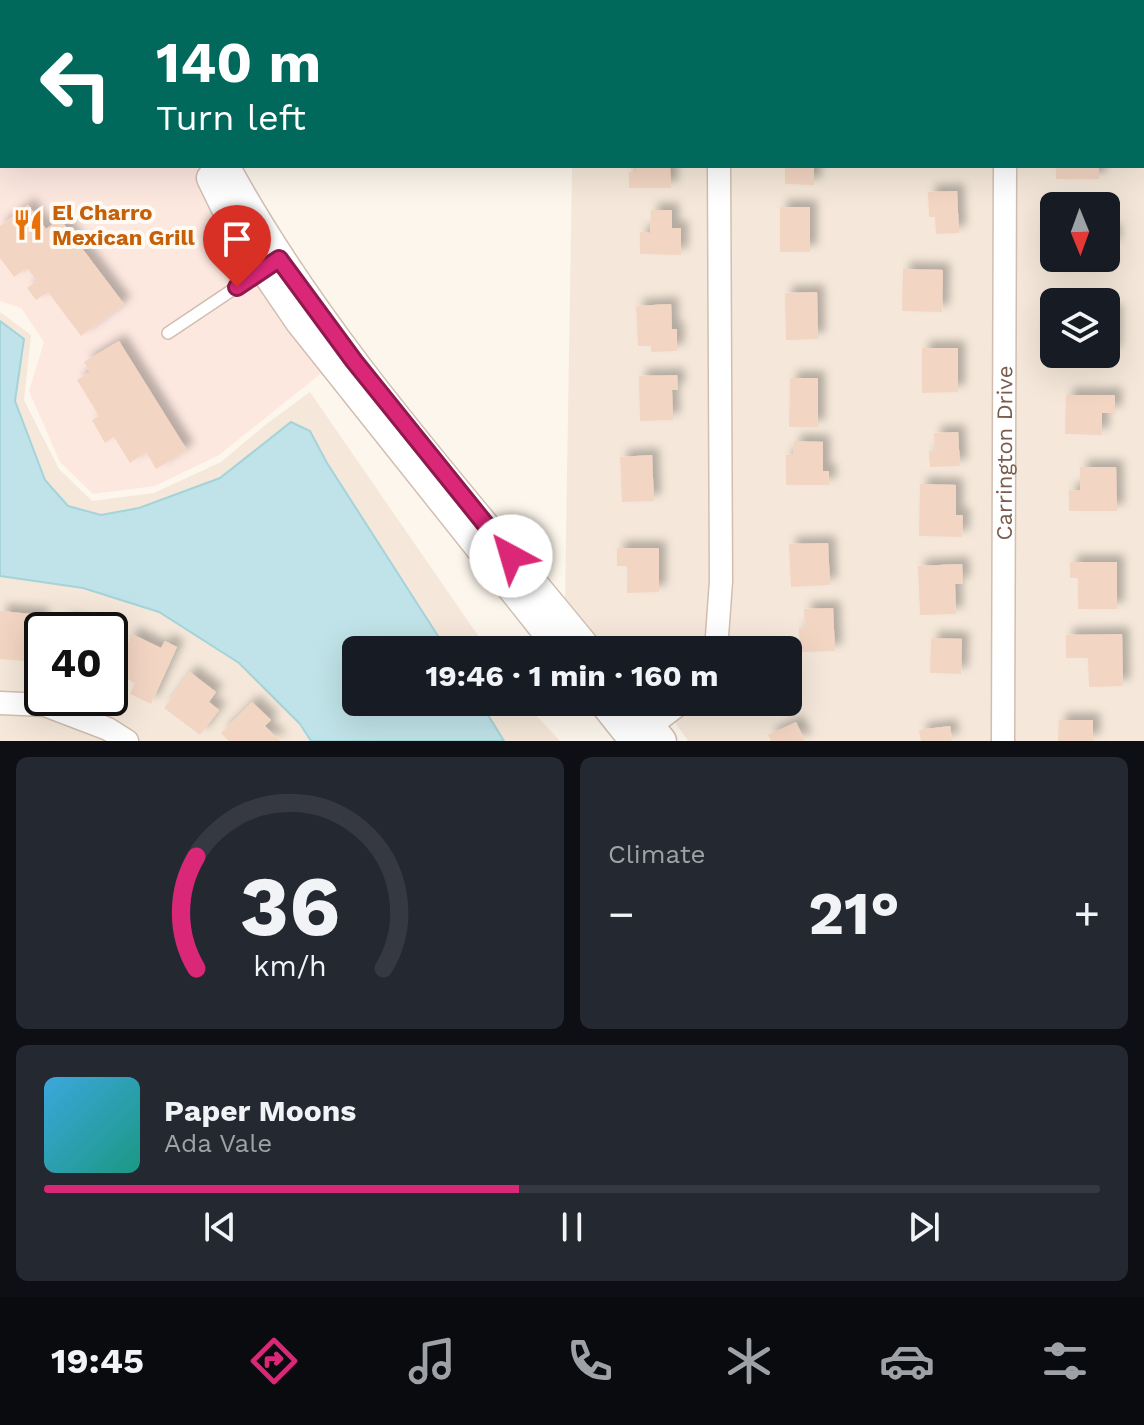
<!DOCTYPE html>
<html lang="en">
<head>
<meta charset="utf-8">
<style>
  :root { --surface:#171b24; --page:#242831; --text:#f1f3f6; --muted:#9ea1a6; --line:#363941; --accent:#db2777 }
  body { margin:0; font-family:"Work Sans",sans-serif; background:var(--page); color:var(--text); height:100vh; display:flex; flex-direction:column; font-size:30px; white-space:nowrap }
  * { box-sizing:border-box; margin:0 }
  p { font-size:26px; color:var(--muted) }
  .icon { flex:none; width:44px; height:44px; fill:none; stroke:currentColor; stroke-width:2; stroke-linecap:round; stroke-linejoin:round }
  .map { position:relative; height:741px; overflow:hidden }
  .side { display:flex; flex-direction:column; gap:16px; padding:16px; background:#0d0f14; flex:1 }
  .side>* { flex:none }
  .top-card { position:absolute; left:0px; top:0px; width:1144px; height:168px; box-shadow:0 8px 32px #0002; background:#00695c; color:#fff; overflow:hidden }
  .needle { width:52px; rotate:179deg }
  .controls { position:absolute; left:1040px; top:192px; display:grid; gap:16px }
  .controls a { display:grid; place-items:center; width:80px; height:80px; border-radius:12px; background:var(--surface); box-shadow:0 8px 32px #0002; font-size:40px }
  .speed { position:absolute; left:24px; top:612px; display:flex; gap:16px; font-size:40px; font-weight:700; text-align:center }
  .speed>* { display:grid; place-content:center; width:104px; height:104px; border-radius:50%; background:var(--surface); box-shadow:0 8px 32px #0002; line-height:1 }
  .speed .limit { border:4px solid #111; border-radius:12px; background:#fff; color:#111 }
  .pin { position:absolute; display:grid; place-items:center; width:68px; height:68px; color:#fff; margin:-82px -34px; border-radius:50% 50% 50% 0; rotate:-45deg; box-shadow:0 0 8px #0007 }
  .pin .icon { rotate:45deg }
  .me { position:absolute; width:88px; margin:-44px; rotate:321deg; stroke-linejoin:round; filter:drop-shadow(0 0 6px #0008) }
  .turn { display:flex; align-items:center; gap:28px; height:168px; padding:0 24px; font-size:36px }
  .turn .icon { width:104px; height:104px; stroke-width:2.5 }
  .turn b { display:block; font-size:56px; line-height:68px }
  .big { font-size:60px; font-weight:700; line-height:1.1 }
  .side .tile { flex:1; display:flex; flex-direction:column; justify-content:center; gap:12px; min-width:0; padding:0 28px; border-radius:12px; background:var(--page) }
  .side .dial { align-items:center; gap:0 }
  .dial svg { height:208px; overflow:visible; fill:none; stroke:var(--line); stroke-width:7; stroke-linecap:round; text-anchor:middle }
  .dial text { fill:var(--text); stroke:none }
  .song { display:flex; align-items:center; gap:24px }
  .cover { width:96px; height:96px; border-radius:12px; background:linear-gradient(135deg,hsl(200 70% 55%),hsl(170 70% 35%)) }
  .played { height:8px; border-radius:4px; background:linear-gradient(90deg,var(--accent) 45%,var(--line) 45%) }
  .keys { display:flex; justify-content:space-around; direction:ltr }
  .heat { display:flex; justify-content:space-between; align-items:center; font-size:44px; direction:ltr }
  .side .tiles { flex:1; display:grid; gap:16px; grid-template-columns:1fr 1fr }
  .tile:last-child { grid-column:span 2 }
  .trip { position:absolute; left:342px; top:636px; width:460px; height:80px; border-radius:12px; background:var(--surface); box-shadow:0 8px 32px #0002; font-weight:700; line-height:80px; text-align:center }
  .tabs { display:flex; height:128px; justify-content:space-around; align-items:center; background:#090b0e; color:var(--muted) }
  .tabs .icon { width:56px; height:56px }
  .tabs .active { color:var(--accent) }
  .tabs b { font-size:36px; color:var(--text) }
  .map>svg:first-child { display:block }
</style>
</head>
<body>
<div class="map">
<svg width="1144" height="741" viewBox="0 0 1144 741">
  <defs>
    <filter id="shadow"><feDropShadow dx="7" dy="-7" stdDeviation="4" flood-color="#0004"/></filter>
  </defs>
  <rect width="100%" height="100%" fill="#fdf6ec"/>
  <g fill="#f5e8da" fill-rule="evenodd">
    <path d="M 575,0 L 1144,0 L 1144,741 L 688,741 L 661,702 L 788,702 L 788,650 L 605,650 L 565,602 L 572,166 L 1142,166 L 1142,2 ZM 1054,206 L 1106,206 L 1106,258 L 1054,258 ZM 1054,302 L 1106,302 L 1106,354 L 1054,354 Z"/>
    <path d="M 0,312 L 31,335 L 24,400 L 59,469 L 92,501 L 154,493 L 221,462 L 269,422 L 310,392 L 488,650 L 356,650 L 356,702 L 524,702 L 560,741 L 0,741 ZM 42,630 L 110,630 L 110,698 L 42,698 Z"/>
  </g>
  <polygon fill="#fde8e0" points="0,0 125,2 2,2 2,166 196,166 242,257 324,371 219,455 155,486 93,494 60,462 29,391 44,342 21,308 0,301"/>
  <polygon fill="#bfe3e8" stroke="#a5d3da" stroke-width="2" points="0,321 24,339 15,401 45,480 68,506 101,515 139,508 220,478 291,422 310,431 327,463 447,650 356,650 356,702 480,702 504,741 311,741 300,724 239,663 159,612 83,588 0,576"/>
  <g fill="#f3d5c3" filter="url(#shadow)">
    <polygon points="636,166 670,166 671,188 629,188 629,172 636,172"/>
    <polygon points="785,166 814,166 814,185 785,184"/>
    <rect x="1056" y="166" width="43" height="13"/>
    <polygon points="957,191 959,233 936,234 935,217 929,217 928,192"/>
    <polygon points="28,205 46,229 60,219 124,304 81,336 48,292 36,300 27,288 37,281 27,268 14,277 0,258 0,226"/>
    <rect x="780" y="207" width="30" height="45"/>
    <polygon points="651,210 672,210 672,228 681,228 681,255 640,254 640,232 650,233"/>
    <polygon points="1106,231 1114,231 1114,246 1106,247"/>
    <polygon points="1058,258 1107,258 1108,269 1059,271"/>
    <polygon points="903,269 943,270 942,312 902,311"/>
    <polygon points="817,292 818,339 786,340 785,293"/>
    <polygon points="671,304 672,329 677,329 677,351 651,352 651,346 638,346 636,306"/>
    <polygon points="1106,311 1115,311 1114,354 1106,354"/>
    <polygon points="119,341 187,450 156,469 146,452 130,463 114,437 105,443 92,420 99,416 77,380 90,372 84,362"/>
    <polygon points="922,348 958,348 958,392 922,393"/>
    <polygon points="677,375 678,390 672,390 673,420 640,421 639,376"/>
    <polygon points="790,378 818,378 818,427 789,427"/>
    <polygon points="1066,395 1115,395 1115,413 1102,413 1102,435 1065,434"/>
    <polygon points="958,432 960,466 930,467 929,451 935,451 934,433"/>
    <polygon points="794,441 823,442 823,471 829,471 829,485 786,485 786,455 793,454"/>
    <polygon points="652,455 654,501 622,502 620,457"/>
    <polygon points="1080,467 1116,467 1117,511 1069,511 1069,490 1080,490"/>
    <polygon points="920,484 956,485 956,515 963,515 962,537 919,536"/>
    <polygon points="828,543 830,585 791,587 789,544"/>
    <polygon points="617,548 659,548 659,592 627,593 627,566 617,566"/>
    <polygon points="1070,562 1117,562 1117,609 1078,609 1078,578 1070,578"/>
    <polygon points="962,564 963,584 955,584 956,614 920,615 918,566"/>
    <polygon points="833,608 835,651 800,652 799,628 805,628 804,609"/>
    <polygon points="0,611 42,615 38,662 0,659"/>
    <polygon points="65,620 85,626 84,630 62,630"/>
    <polygon points="132,634 161,648 165,641 177,647 151,704 130,694 135,683 114,673"/>
    <polygon points="1122,634 1123,686 1089,687 1088,658 1066,658 1066,635"/>
    <polygon points="931,638 962,639 961,674 930,673"/>
    <polygon points="190,672 216,692 209,702 219,710 200,735 164,708"/>
    <polygon points="252,702 271,720 265,726 280,741 229,741 221,733"/>
    <polygon points="1059,720 1093,720 1093,741 1058,741"/>
    <polygon points="796,722 805,741 771,741 768,735"/>
    <polygon points="950,726 952,741 921,741 919,730"/>
  </g>
  <g fill="none" stroke-linecap="round" stroke-linejoin="round">
    <defs>
      <polyline id="service" points="168,333 262,270"/>
      <g id="minor">
        <polyline points="959,0 962,2"/>
        <polyline points="780,2 783,0"/>
        <polyline points="716,650 721,581 719,166"/>
        <polyline points="0,703 45,705 108,729 127,741"/>
        <polyline points="638,735 682,702"/>
        <path id="s1" d="M 1003,741 L 1005,166"/>
      </g>
      <g id="tertiary">
        <polyline points="147,0 148,2"/>
        <path d="M 225,166 C 320,341 463,496 588,650"/>
        <polyline points="211,178 235,227 300,322 561,650"/>
        <polyline points="603,702 634,741"/>
        <polyline points="631,702 662,741"/>
      </g>
    </defs>
    <use href="#service" stroke="#d1beb0" stroke-width="14"/>
    <use href="#minor" stroke="#d1beb0" stroke-width="25"/>
    <use href="#tertiary" stroke="#d1beb0" stroke-width="31"/>
    <use href="#service" stroke="#fff" stroke-width="11"/>
    <use href="#minor" stroke="#fff" stroke-width="22"/>
    <use href="#tertiary" stroke="#fff" stroke-width="28"/>
  </g>
  <g fill="none" stroke-linecap="round" stroke-linejoin="round">
    <defs>
      <polyline id="route" points="237,287 279,259 354,361 511,556"/>
    </defs>
    <use href="#route" stroke="#8e194d" stroke-width="20"/>
    <use href="#route" stroke="#db2777" stroke-width="14"/>
  </g>
  <defs>
    <symbol id="restaurant-bare" viewBox="-9 -9 18 18"><path d="M-5-6h1v4h1v-4h1v4h1v-4h1v5L-1.5 .5V6h-2V.5L-5-1ZM5-6V6H3V1.5H1.5Q1.5-4 5-6Z" fill="#e8710a" stroke="#fffaf3" stroke-width="2.5" paint-order="stroke"/></symbol>
  </defs>
  <g fill-rule="evenodd">
    <use href="#restaurant-bare" x="6" y="203" width="44" height="44"/>
  </g>
  <g text-anchor="middle" dominant-baseline="central" stroke-width="8" stroke-linejoin="round" paint-order="stroke">
    <g font-size="22" font-weight="bold" fill="#c56008" stroke="#fffaf3" text-anchor="start">
      <text x="52" y="212">El Charro<tspan x="52" dy="25">Mexican Grill</tspan></text>
    </g>
    <g font-size="22" fill="#7a5c4d" stroke="#fffaf3">
      <text stroke="none"><textPath href="#s1" startOffset="288">Carrington Drive</textPath></text>
    </g>
  </g>
</svg>
<div class="controls">
<a><svg class="needle" viewBox="-14 -14 28 28"><path d="M0-13l5 13h-10z" fill="#e53935"/><path d="M0 13l5-13h-10z" fill="#9ea1a6"/></svg></a>
<a><svg class="icon" aria-label="layers" viewBox="0 0 24 24"><path d="M12 4l9 5-9 5-9-5zM3 14l9 5 9-5"/></svg></a>
</div>
<div class="speed"><div class="limit">40</div></div>
<div class="pin" style="left:237px;top:287px;background:#d93025"><svg class="icon" aria-label="arrive" viewBox="0 0 24 24"><path d="M6 21V4h12l-3 4 3 4H6"/></svg></div>
<svg class="me" style="left:511px;top:556px" viewBox="-20 -20 40 40"><circle r="19" fill="#fff"/><path d="M0-13L10 11 0 6-10 11z" fill="#db2777"/></svg>
<div class="trip">19:46 · 1 min · 160 m</div>
<div class="top-card">
<div class="turn"><svg class="icon" aria-label="left" viewBox="0 0 24 24"><path d="M17 20v-9H6M10 6l-5 5 5 5"/></svg><div><b>140 m</b>Turn left</div></div>
</div>
</div>
<section class="side">
<div class="tiles">
<div class="tile dial"><svg viewBox="0 0 100 80">
<path d="M14 69A42 42 0 1 1 86 69"/>
<path d="M14 69A42 42 0 0 1 14 26" stroke="#db2777"/>
<text x="50" y="56" font-size="32" font-weight="700">36</text>
<text x="50" y="72" font-size="11">km/h</text>
</svg></div>
<div class="tile"><p>Climate</p>
<div class="heat"><a>−</a><b class="big">21°</b><a>+</a></div>
</div>
<div class="tile">
<div class="song"><i class="cover"></i><div><b>Paper Moons</b><p>Ada Vale</p></div></div>
<div class="played"></div>
<div class="keys"><svg class="icon" aria-label="previous" viewBox="0 0 24 24"><path d="M18 5L8 12l10 7zM5 5v14"/></svg><svg class="icon" aria-label="pause" viewBox="0 0 24 24"><path d="M8 5v14M16 5v14"/></svg><svg class="icon" aria-label="next" viewBox="0 0 24 24"><path d="M6 5l10 7-10 7zM19 5v14"/></svg></div>
</div>
</div>
</section>
<nav class="tabs">
<b>19:45</b>
<svg class="icon active" aria-label="directions" viewBox="0 0 24 24"><path d="M12 3l9 9-9 9-9-9zM9 14v-3h6M13 9l2 2-2 2"/></svg>
<svg class="icon" aria-label="music" viewBox="0 0 24 24"><path d="M9 18V5l10-2v13"/><circle cx="6" cy="18" r="3"/><circle cx="16" cy="16" r="3"/></svg>
<svg class="icon" aria-label="phone" viewBox="0 0 24 24"><path d="M5 4h4l2 5-3 2q2 4 5 5l2-3 5 2v4C11 20 4 13 5 4z"/></svg>
<svg class="icon" aria-label="climate" viewBox="0 0 24 24"><path d="M12 3v18M4 7l16 10M4 17L20 7"/></svg>
<svg class="icon" aria-label="car" viewBox="0 0 24 24"><path d="M5 17H2v-5l4-1 3-4h7l3 4 3 1v5h-3M9 17h6M6 11h13"/><circle cx="7" cy="17" r="2"/><circle cx="17" cy="17" r="2"/></svg>
<svg class="icon" aria-label="filters" viewBox="0 0 24 24"><path d="M4 7h16M4 17h16"/><circle cx="9" cy="7" r="2"/><circle cx="15" cy="17" r="2"/></svg>
</nav>
</body>
</html>
